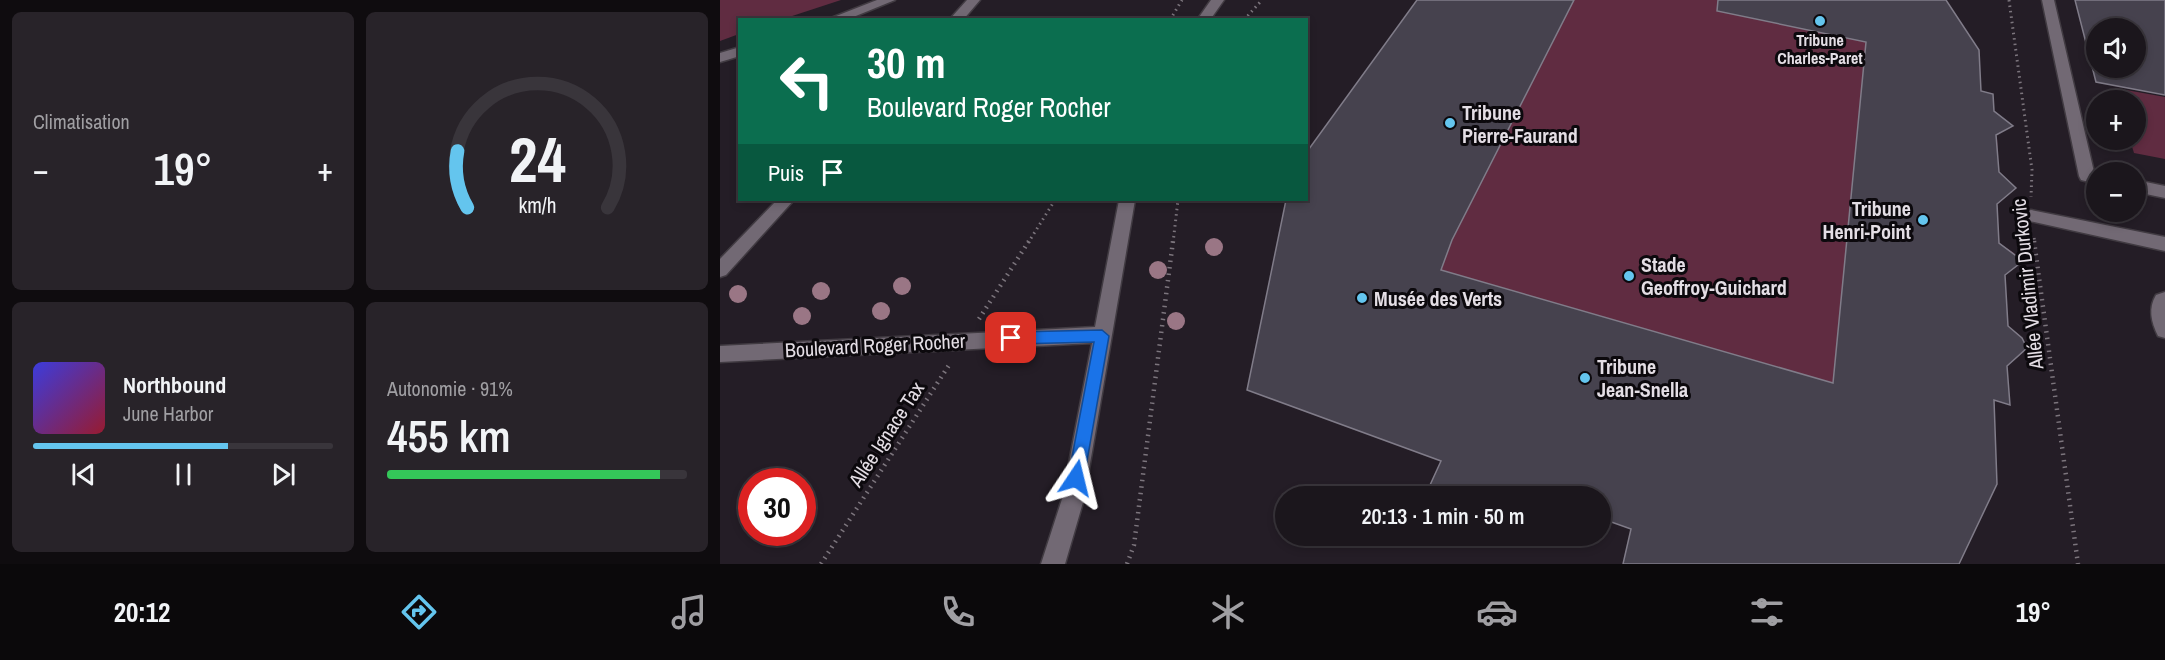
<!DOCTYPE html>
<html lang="fr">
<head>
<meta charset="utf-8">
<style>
  :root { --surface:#1b161c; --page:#282329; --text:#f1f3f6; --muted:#a09fa3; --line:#39353b; --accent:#64c5ee }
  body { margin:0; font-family:"Archivo Narrow",sans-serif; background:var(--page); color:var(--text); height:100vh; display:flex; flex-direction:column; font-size:22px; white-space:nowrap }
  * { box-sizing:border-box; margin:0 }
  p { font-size:20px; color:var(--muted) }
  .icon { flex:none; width:33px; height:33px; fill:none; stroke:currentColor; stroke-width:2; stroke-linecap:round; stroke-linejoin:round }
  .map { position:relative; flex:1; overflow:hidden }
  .details { display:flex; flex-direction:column; gap:12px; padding:12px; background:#0f0c0f; width:720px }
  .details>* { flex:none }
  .guide { position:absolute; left:18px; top:18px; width:570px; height:183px; border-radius:0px; box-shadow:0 3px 9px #0003,0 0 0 2px var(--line); background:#0b6e4f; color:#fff; overflow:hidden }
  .tools { position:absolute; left:1366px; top:18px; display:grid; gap:12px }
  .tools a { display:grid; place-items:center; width:60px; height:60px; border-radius:50%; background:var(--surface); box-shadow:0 3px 9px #0003,0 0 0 2px var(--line); font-size:30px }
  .speed { position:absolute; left:18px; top:468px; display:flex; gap:12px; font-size:30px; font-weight:700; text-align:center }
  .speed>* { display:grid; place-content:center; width:78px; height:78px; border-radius:50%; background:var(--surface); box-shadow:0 3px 9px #0003,0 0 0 2px var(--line); line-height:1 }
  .speed .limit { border:9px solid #d22; background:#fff; color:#111 }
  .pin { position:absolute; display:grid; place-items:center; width:51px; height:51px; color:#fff; margin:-26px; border-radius:12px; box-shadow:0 3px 9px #0006 }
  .me { position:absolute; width:66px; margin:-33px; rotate:10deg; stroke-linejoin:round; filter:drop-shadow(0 0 4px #0008) }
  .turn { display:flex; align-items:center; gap:21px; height:126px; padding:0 30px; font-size:27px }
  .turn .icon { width:78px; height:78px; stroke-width:2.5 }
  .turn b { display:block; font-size:42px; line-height:51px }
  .then { display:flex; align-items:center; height:57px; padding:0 30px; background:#0003; gap:12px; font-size:22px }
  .big { font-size:45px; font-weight:600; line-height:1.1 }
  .details .widget { flex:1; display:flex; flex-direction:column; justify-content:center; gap:9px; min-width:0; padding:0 21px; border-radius:9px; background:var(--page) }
  .details .dial { align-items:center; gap:0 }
  .dial svg { height:156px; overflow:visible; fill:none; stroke:var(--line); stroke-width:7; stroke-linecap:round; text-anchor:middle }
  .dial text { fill:var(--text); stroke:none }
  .song { display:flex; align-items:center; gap:18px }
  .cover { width:72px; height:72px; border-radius:9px; background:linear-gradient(135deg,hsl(240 70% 55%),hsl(350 70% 35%)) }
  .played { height:6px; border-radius:3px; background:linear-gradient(90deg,var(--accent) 65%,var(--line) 65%) }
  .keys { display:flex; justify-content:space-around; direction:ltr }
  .heat { display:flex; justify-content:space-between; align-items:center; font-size:33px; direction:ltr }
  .charge { height:9px; border-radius:4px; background:linear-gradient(90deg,#34c759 91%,var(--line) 0) }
  .details .tiles { flex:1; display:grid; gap:12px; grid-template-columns:repeat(2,1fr) }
  .trip { position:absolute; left:555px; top:486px; width:336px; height:60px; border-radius:30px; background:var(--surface); box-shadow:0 3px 9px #0003,0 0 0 2px var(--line); font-weight:600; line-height:60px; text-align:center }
  .tab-bar { display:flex; height:96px; justify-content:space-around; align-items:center; background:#0b090b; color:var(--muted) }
  .tab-bar .icon { width:42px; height:42px }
  .tab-bar .on { color:var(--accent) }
  .tab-bar b { font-size:27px; color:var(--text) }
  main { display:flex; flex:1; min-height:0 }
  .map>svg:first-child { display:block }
</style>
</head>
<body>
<main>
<section class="details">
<div class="tiles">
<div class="widget"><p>Climatisation</p>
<div class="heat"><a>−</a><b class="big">19°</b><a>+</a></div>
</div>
<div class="widget dial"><svg viewBox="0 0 100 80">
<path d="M14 69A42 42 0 1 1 86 69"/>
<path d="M14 69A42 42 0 0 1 9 40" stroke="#64c5ee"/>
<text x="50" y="56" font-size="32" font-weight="700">24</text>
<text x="50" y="72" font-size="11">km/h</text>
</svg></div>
<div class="widget">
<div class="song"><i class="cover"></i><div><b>Northbound</b><p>June Harbor</p></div></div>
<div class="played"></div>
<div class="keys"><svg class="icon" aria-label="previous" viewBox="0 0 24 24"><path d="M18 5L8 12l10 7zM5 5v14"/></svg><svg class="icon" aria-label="pause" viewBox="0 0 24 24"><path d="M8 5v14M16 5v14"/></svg><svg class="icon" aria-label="next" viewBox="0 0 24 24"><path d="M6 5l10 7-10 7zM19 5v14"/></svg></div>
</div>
<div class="widget"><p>Autonomie · 91%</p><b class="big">455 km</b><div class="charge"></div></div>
</div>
</section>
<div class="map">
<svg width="1445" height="564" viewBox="0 0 1445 564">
  <rect width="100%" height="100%" fill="#241d26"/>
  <g fill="#602c41">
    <polygon points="0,0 121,0 63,19 20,20 19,34 0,41"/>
    <polygon points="697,0 1226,0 1259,50 1260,65 1251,64 1260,110 1278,115 1287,122 1288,127 1284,131 1262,134 1277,137 1278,160 1263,157 1292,186 1276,195 1279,243 1294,253 1298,260 1280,269 1285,326 1298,334 1304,346 1299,355 1283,355 1290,405 1273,400 1277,484 1239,564 1007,564 881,518 880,496 820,496 527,390 567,200 586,200"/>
    <polygon points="1395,88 1445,97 1445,159 1414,153 1410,140 1416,140 1416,100 1399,100"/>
  </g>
  <g fill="#46424e" stroke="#807c89" stroke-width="1.5" fill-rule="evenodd">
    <polygon points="697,0 854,0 732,240 721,270 1113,383 1146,42 997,11 998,0 1226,0 1259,50 1261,91 1273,94 1274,111 1293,126 1276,135 1279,172 1296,188 1277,204 1279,243 1303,261 1285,275 1288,326 1302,338 1307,348 1287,366 1290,405 1274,400 1277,484 1239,564 903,564 911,529 880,518 880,496 705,496 721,461 527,390 566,200 586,200 586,153"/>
    <path d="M 1355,0 L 1445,0 L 1445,95 L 1376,82 ZM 1377,28 L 1416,28 L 1416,68 L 1377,68 Z"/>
  </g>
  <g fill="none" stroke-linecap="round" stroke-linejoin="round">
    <defs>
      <g id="minor">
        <polygon points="157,0 175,0 126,20 106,20"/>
        <polygon points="247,0 260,0 243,20 229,20"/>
        <polygon points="491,0 504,0 490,20 477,20"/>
        <polygon points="1322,0 1334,0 1374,172 1378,172 1377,184 1361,180 1359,176"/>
        <polygon points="20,47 20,56 0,62 0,53"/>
        <polygon points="1416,180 1445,186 1445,198 1416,192"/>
        <polygon points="57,200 74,200 6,275 0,277 0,259"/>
        <polygon points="399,200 415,200 364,499 345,564 321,564 342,499 372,343 0,362 0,346 375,327"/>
        <polygon points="1311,210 1445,237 1445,251 1305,220 1303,216 1305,212"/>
        <path d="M 1445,292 L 1445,338 L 1438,336 C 1431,322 1428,308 1436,295 Z"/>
      </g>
    </defs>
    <use href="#minor" stroke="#413b42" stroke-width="3"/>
    <g stroke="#7c757d" stroke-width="3" stroke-dasharray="1.5 4" stroke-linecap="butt">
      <polyline points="1289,0 1312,170 1311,197"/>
      <polyline points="450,20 462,0"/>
      <polyline points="524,20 542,0"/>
      <polyline points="1314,238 1315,243"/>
      <polyline points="308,243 335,200"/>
      <polyline points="453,243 458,200"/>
    </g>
    <g stroke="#7c757d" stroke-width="4.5" stroke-dasharray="1.5 5" stroke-linecap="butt">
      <polyline points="1314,241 1358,564"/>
      <polyline points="259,319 309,241"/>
      <polyline points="101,564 229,365"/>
      <polyline points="407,564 414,545 453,241"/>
    </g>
    <use href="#minor" fill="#726974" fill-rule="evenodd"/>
  </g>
  <g fill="#9a7685">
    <circle cx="494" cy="247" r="9"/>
    <circle cx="438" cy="270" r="9"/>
    <circle cx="182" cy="286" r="9"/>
    <circle cx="101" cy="291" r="9"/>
    <circle cx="18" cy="294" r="9"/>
    <circle cx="161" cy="311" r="9"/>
    <circle cx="82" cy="316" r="9"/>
    <circle cx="456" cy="321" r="9"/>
  </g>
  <polygon fill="#1a73e8" stroke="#114b97" stroke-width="1.5" points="382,330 389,336 364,478 362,484 356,486 350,484 348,478 374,342 291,344 283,338 291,332"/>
  <g fill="#64c5ee" stroke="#0c090d" stroke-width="2">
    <circle cx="1100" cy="21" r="6"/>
    <circle cx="730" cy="123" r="6"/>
    <circle cx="1203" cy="220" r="6"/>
    <circle cx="909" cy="276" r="6"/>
    <circle cx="642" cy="298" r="6"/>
    <circle cx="865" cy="378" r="6"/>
  </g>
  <g text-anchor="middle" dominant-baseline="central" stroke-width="6" stroke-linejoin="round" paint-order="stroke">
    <g font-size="16" font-weight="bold" fill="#e4dee5" stroke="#0c090d">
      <text x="1100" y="40">Tribune<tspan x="1100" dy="18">Charles-Paret</tspan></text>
    </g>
    <g font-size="20" font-weight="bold" fill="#e4dee5" stroke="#0c090d" text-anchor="start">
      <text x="742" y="112">Tribune<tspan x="742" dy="23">Pierre-Faurand</tspan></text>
      <text x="1191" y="208" text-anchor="end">Tribune<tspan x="1191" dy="23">Henri-Point</tspan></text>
      <text x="921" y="264">Stade<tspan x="921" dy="23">Geoffroy-Guichard</tspan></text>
      <text x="654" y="298">Musée des Verts</text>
      <text x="877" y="366">Tribune<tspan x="877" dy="23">Jean-Snella</tspan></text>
    </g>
    <g font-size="20" fill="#e4dee5" stroke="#0c090d">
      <text transform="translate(1307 284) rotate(-96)">Allée Vladimir Durkovic</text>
      <text transform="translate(155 345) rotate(-3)">Boulevard Roger Rocher</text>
      <text transform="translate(166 434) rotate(-57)">Allée Ignace Tax</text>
    </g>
  </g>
</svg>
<div class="tools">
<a><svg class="icon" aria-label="sound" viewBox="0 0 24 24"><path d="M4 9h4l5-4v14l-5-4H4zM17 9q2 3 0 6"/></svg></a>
<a>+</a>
<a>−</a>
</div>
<div class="speed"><div class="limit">30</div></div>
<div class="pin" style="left:291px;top:338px;background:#d93025"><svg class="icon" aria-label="arrive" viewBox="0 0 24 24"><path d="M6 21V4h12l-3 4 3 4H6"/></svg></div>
<svg class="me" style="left:356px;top:478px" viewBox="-20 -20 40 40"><path d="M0-17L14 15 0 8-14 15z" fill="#1a73e8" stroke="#fff" stroke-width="4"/></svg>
<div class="trip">20:13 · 1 min · 50 m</div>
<div class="guide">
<div class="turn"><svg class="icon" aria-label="left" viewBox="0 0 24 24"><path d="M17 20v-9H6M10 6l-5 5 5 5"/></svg><div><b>30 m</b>Boulevard Roger Rocher</div></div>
<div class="then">Puis<svg class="icon" aria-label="arrive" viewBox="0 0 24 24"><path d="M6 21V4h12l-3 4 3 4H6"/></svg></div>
</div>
</div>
</main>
<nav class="tab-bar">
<b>20:12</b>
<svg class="icon on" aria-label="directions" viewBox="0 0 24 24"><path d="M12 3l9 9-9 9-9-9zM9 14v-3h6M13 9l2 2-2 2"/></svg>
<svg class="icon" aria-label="music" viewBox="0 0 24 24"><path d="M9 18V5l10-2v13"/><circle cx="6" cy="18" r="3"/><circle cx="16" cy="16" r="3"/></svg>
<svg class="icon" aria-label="phone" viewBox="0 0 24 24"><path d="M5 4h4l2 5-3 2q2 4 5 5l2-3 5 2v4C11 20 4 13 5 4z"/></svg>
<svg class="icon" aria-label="climate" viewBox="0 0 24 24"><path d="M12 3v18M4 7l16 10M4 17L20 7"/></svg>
<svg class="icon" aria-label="car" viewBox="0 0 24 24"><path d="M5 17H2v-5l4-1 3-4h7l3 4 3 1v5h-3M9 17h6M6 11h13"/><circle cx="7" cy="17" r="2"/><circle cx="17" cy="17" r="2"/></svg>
<svg class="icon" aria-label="filters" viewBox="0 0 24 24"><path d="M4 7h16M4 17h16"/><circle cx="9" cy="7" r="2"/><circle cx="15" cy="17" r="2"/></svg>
<b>19°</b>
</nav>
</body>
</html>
